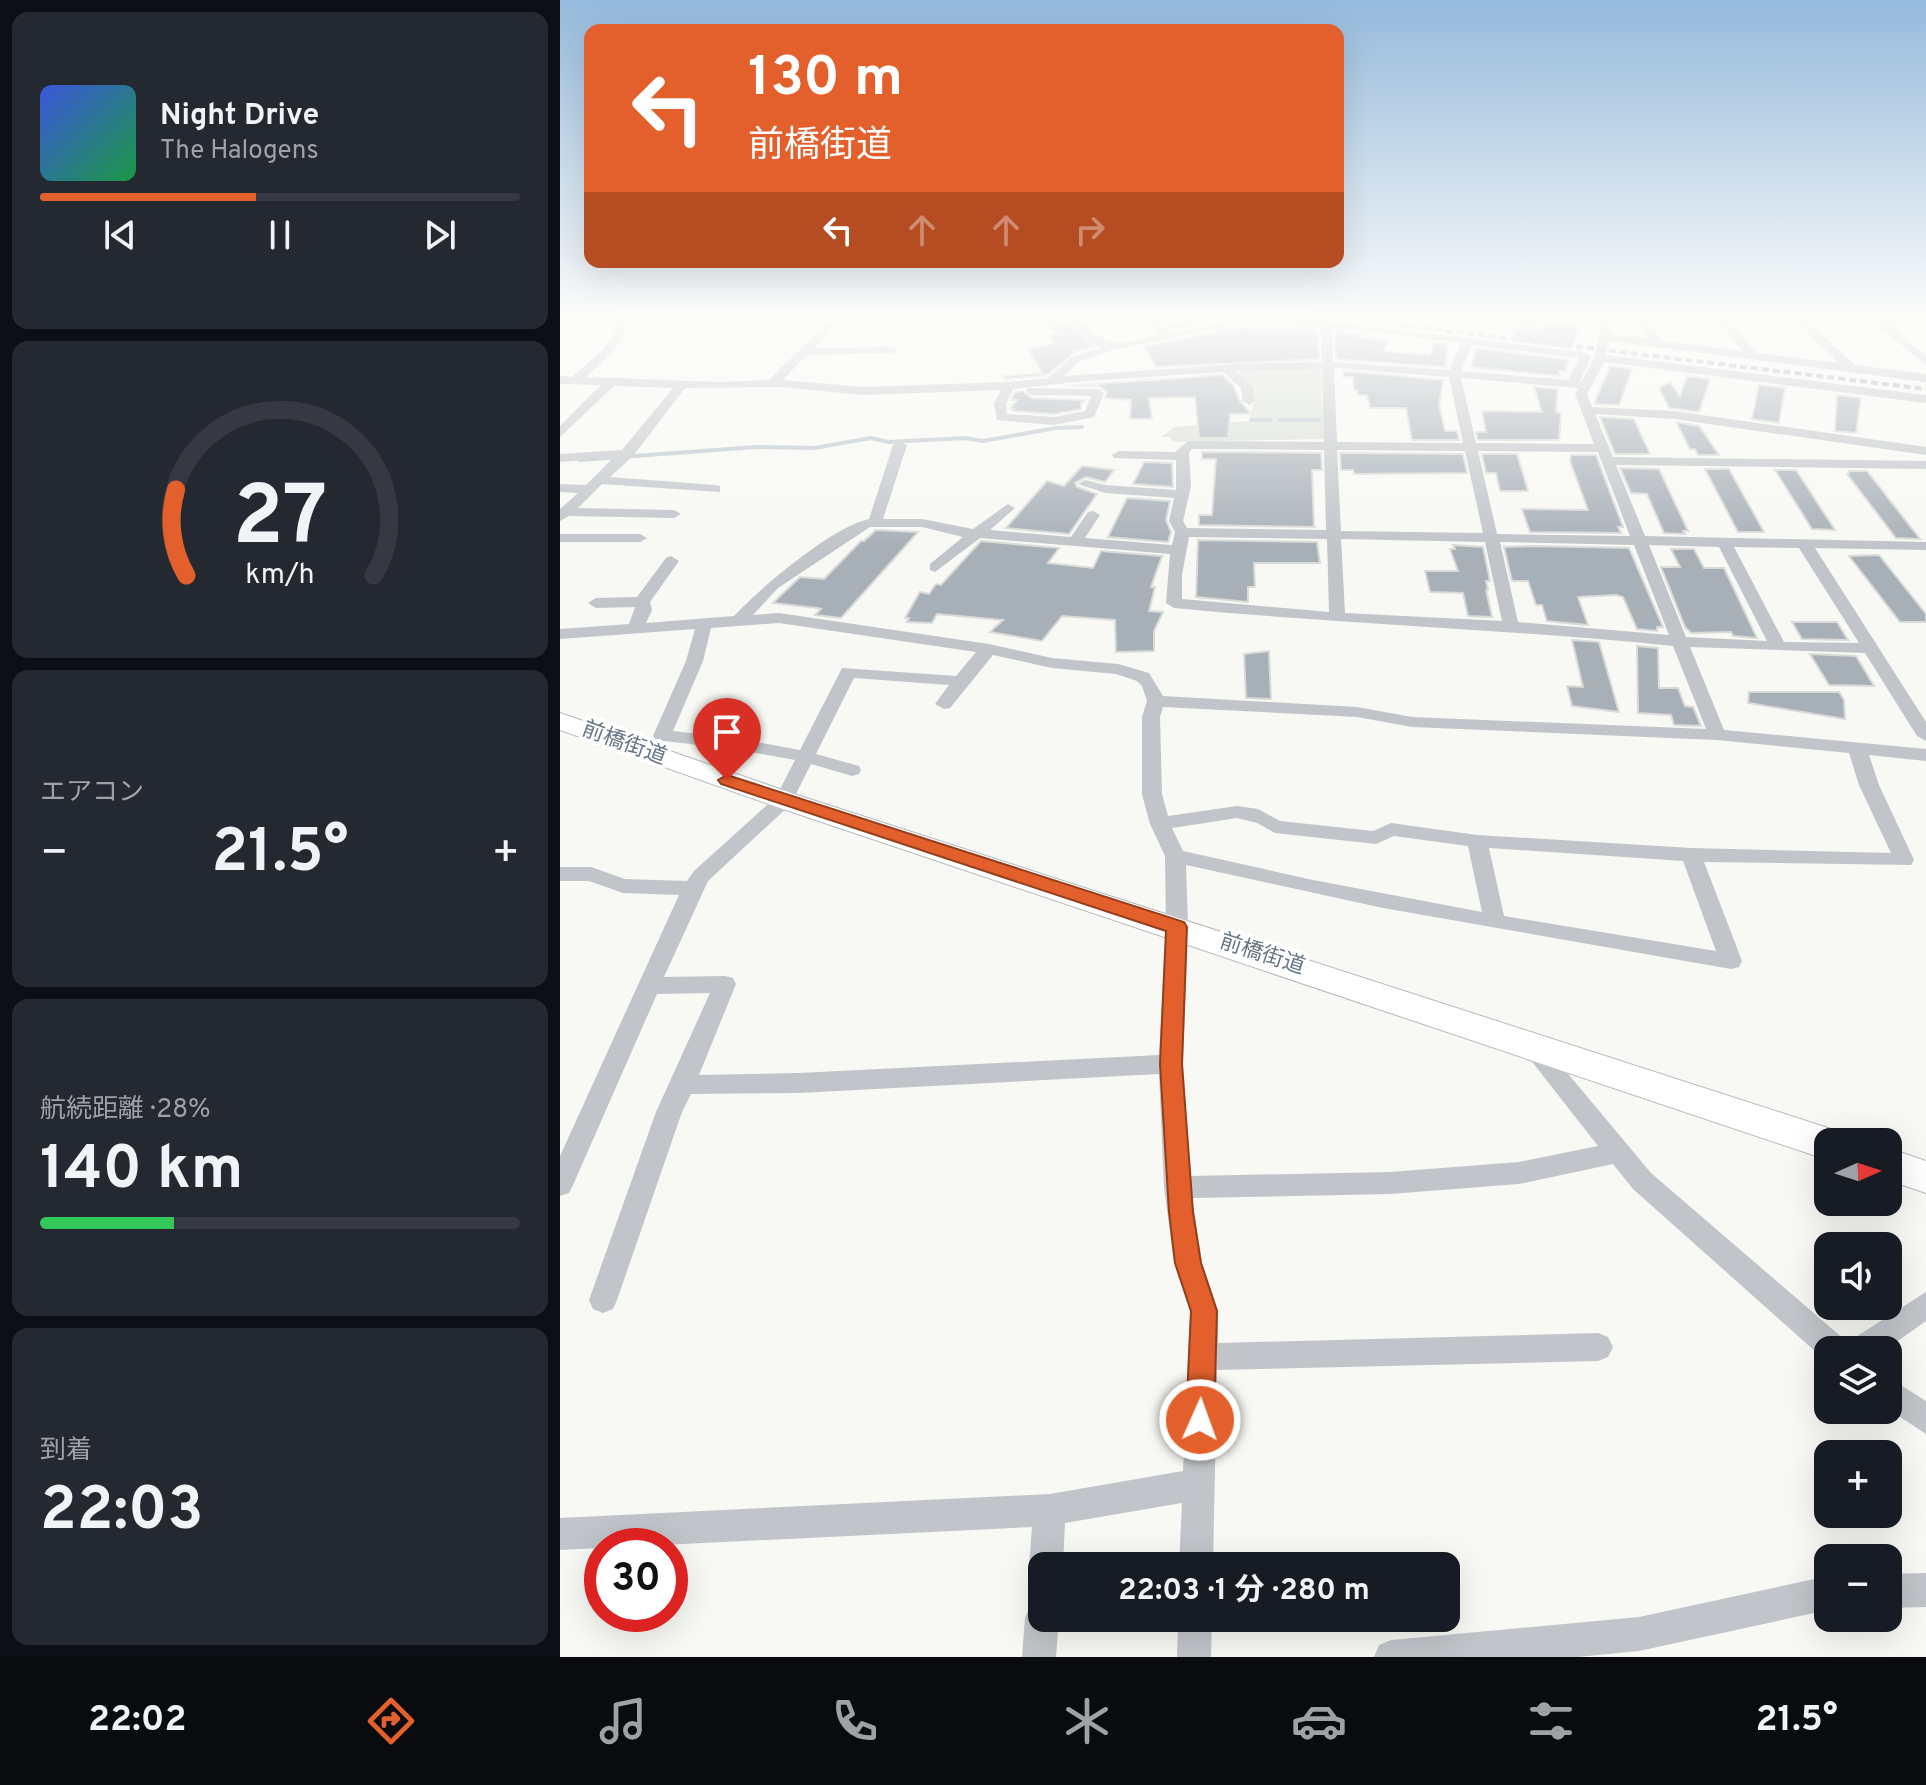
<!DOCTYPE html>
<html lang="ja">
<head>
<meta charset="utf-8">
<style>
  :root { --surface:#171b24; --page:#242831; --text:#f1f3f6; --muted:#9ea1a6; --line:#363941; --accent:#e35f2b }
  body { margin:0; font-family:Overpass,"Noto Sans JP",sans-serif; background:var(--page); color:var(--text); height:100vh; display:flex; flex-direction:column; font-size:30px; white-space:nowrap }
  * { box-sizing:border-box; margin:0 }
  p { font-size:26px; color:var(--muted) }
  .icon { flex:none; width:44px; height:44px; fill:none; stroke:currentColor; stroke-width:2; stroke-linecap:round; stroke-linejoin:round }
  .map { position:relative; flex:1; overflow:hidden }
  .panel { display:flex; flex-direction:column; gap:12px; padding:12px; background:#0d0f14; width:560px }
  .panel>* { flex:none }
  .hud { position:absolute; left:24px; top:24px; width:760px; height:244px; border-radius:16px; box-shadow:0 8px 32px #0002; background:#e35f2b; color:#fff; overflow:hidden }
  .needle { width:52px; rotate:87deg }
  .controls { position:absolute; left:1254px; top:1128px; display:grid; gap:16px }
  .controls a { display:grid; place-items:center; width:88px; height:88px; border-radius:16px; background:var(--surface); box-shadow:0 8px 32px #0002; font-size:40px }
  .speed { position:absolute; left:24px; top:1528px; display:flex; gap:16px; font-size:40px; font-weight:700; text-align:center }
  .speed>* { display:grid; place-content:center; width:104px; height:104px; border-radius:50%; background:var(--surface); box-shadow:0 8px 32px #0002; line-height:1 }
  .speed .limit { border:12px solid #d22; background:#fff; color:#111 }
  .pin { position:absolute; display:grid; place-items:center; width:68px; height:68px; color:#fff; margin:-82px -34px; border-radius:50% 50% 50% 0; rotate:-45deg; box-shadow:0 0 8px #0007 }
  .pin .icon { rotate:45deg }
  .me { position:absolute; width:88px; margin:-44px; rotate:2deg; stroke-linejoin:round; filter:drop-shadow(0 0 6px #0008) }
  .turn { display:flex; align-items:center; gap:28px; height:168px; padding:0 32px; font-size:36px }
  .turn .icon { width:104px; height:104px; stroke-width:2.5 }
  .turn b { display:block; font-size:56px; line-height:68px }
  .lanes { display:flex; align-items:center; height:76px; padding:0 32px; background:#0003; justify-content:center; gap:40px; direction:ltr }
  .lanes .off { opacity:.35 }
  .big { font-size:60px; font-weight:700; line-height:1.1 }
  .panel .tile { flex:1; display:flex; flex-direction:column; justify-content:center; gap:12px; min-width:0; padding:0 28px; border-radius:16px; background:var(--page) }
  .panel .dial { align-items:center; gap:0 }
  .dial svg { height:208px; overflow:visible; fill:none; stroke:var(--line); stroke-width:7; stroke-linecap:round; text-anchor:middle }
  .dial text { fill:var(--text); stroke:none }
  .song { display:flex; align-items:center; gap:24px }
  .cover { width:96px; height:96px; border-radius:12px; background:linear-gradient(135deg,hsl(230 70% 55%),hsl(140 70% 35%)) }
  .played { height:8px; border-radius:4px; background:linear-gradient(90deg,var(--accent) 45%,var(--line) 45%) }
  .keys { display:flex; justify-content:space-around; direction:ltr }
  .heat { display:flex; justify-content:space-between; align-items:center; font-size:44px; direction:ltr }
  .charge { height:12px; border-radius:6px; background:linear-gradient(90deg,#34c759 28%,var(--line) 0) }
  .trip { position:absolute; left:468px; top:1552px; width:432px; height:80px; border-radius:16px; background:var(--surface); box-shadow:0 8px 32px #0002; font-weight:700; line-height:80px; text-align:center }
  .tabs { display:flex; height:128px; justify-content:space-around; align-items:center; background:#090b0e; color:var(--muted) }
  .tabs .icon { width:56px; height:56px }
  .tabs .active { color:var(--accent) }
  .tabs b { font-size:36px; color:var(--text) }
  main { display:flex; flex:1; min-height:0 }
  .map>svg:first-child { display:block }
</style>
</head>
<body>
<main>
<section class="panel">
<div class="tile">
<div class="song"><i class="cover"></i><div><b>Night Drive</b><p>The Halogens</p></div></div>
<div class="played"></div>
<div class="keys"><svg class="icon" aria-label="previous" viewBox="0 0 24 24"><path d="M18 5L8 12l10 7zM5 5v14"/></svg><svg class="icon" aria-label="pause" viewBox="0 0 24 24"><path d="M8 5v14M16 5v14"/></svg><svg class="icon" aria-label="next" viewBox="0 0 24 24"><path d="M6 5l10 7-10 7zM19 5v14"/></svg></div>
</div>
<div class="tile dial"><svg viewBox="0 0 100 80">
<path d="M14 69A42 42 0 1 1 86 69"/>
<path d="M14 69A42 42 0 0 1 10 36" stroke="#e35f2b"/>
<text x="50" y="56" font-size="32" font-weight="700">27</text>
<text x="50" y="72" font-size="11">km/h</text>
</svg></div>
<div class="tile"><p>エアコン</p>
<div class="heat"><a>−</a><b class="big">21.5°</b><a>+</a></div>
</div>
<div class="tile"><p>航続距離 · 28%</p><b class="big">140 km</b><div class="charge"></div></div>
<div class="tile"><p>到着</p><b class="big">22:03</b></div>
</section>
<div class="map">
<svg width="1366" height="1657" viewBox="0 0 1366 1657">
  <rect width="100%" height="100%" fill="#f8f8f5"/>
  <path fill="#d7ddd5" d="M 756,368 L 761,369 L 764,439 L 613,442 L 610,437 L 601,437 L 614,427 L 689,421 C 696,396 697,391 678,372 L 680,370 Z"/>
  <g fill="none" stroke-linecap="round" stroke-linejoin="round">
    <g stroke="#bac4ca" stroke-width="4">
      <polyline points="691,420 710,420"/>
      <polyline points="720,420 759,420"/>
      <polyline points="20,460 196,447 254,448 311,438 328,442 405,438 423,441 496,428 522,427"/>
    </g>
  </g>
  <g fill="#a8b0b7" stroke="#dadad8" stroke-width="2">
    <polygon points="487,316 533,316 515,324 533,347 514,351 516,352 487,375 445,379 444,376 482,373 468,349 494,343 488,335 496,334 487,322 492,322"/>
    <polygon points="636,316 674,316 614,330 604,323"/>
    <polygon points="983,321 1020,325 1012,348 957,341 952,329 978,331 984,326"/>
    <polygon points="681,327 758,331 759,359 596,367 584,347"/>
    <polygon points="775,331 803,334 800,338 828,340 824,351 870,355 874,343 888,344 885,367 776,359"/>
    <polygon points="916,348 1009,360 1005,371 999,371 999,376 911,367"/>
    <polygon points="1050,366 1072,369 1059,405 1034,404"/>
    <polygon points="783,371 883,380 879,405 885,431 897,431 899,440 852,440 846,408 810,408 807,395 798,395 797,390 794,390 793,377 783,377"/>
    <polygon points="662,375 673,385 680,401 691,414 670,414 668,438 639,438 635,397 589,398 592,419 570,419 571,400 545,398 547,392 538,386 510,386"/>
    <polygon points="1127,376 1150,379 1139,412 1109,408 1099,388 1110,382 1120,396"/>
    <polygon points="1199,385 1225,388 1219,423 1192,419"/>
    <polygon points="974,387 998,389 996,412 1001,413 999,440 918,440 916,432 926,432 922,411 982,412"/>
    <polygon points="463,391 472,398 526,400 521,403 521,409 494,414 453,411 454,409 450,409 457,400 451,400 455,392"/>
    <polygon points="1277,395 1301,398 1296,433 1275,431"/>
    <polygon points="1040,417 1074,419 1090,454 1055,454"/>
    <polygon points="1116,422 1139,426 1159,455 1138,455 1135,449 1130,449"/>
    <polygon points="642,452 761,453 762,470 752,470 754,527 756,527 639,525 639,515 652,515 656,459 642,459"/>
    <polygon points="780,453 903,454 907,473 794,474 793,470 781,470"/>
    <polygon points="922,454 957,454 968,491 940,491 936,473 926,473"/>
    <polygon points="1011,455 1036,455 1063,527 1058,527 1061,533 970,532 962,509 1028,510 1010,461"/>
    <polygon points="584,462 612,463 613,487 573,484"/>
    <polygon points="522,466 554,470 545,482 526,477 515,483 517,487 537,494 509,534 446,528 487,481 504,486"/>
    <polygon points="1060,468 1099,469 1128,531 1123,531 1125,534 1104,533 1087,494 1071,493"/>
    <polygon points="1145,469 1169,469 1204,532 1178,532"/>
    <polygon points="1215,470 1236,470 1275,530 1252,529"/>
    <polygon points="1290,471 1307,471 1360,539 1336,538 1287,474"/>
    <polygon points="567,498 610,501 606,520 611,532 608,542 548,537"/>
    <polygon points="316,530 358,532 281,618 255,615 261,609 257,608 213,603 240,577 264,579 301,541 304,541"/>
    <polygon points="638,540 757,542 760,563 694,563 695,587 688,587 688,602 636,597"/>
    <polygon points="421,541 499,548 488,563 533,568 541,551 602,556 591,587 595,587 589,611 603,612 594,631 594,651 556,652 555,620 502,616 482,641 430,632 443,620 377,614 372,623 347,622 349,618 345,618 360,592 369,594 376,584 381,585"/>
    <polygon points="893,545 923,547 930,581 926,581 928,590 926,590 932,617 908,616 903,593 870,592 865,571 898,571 890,549 895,549"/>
    <polygon points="971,546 1069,548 1103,627 1097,627 1097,631 1077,629 1063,597 1056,595 1018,597 1028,625 987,621 982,605 976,605 968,581 952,581 944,547"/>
    <polygon points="1111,549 1134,549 1144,568 1164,568 1197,638 1173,636 1171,632 1131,633 1125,627 1101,567 1120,567"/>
    <polygon points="1319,555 1366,614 1366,622 1340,622 1289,556"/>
    <polygon points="1232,622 1277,622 1288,640 1242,639"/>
    <polygon points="1012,640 1039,642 1059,712 1012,706 1007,686 1023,687"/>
    <polygon points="1077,646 1098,648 1099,688 1118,688 1125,706 1133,707 1141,726 1114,725 1111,715 1078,713"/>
    <polygon points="709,651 711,699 686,698 684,654"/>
    <polygon points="1250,654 1296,656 1314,686 1269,685"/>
    <polygon points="1189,692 1279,692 1284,700 1285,719 1188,703"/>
  </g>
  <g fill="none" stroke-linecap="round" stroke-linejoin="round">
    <defs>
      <g id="primary">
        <polygon points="0,713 234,794 1268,1128 1282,1133 1286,1142 1268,1142 1268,1160 214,806 0,730"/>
        <polygon points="1328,1148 1366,1161 1366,1193 1328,1180"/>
      </g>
    </defs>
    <use href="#primary" stroke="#b5b9bd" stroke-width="2"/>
    <g fill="#c1c5c9" fill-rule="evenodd">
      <polygon points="0,316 8,316 0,320"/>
      <path d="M 56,316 L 67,316 L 69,320 C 63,346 44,360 26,377 L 160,382 L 209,380 L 274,316 L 286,316 L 255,348 L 332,347 L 338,350 L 332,353 L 247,355 L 223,380 L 303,387 L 449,382 L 488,378 L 512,357 L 541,348 L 530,342 L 518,325 L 543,316 L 562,316 L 530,327 C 549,352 573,340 601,335 L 577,316 L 590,316 L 613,333 L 681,318 L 766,321 L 1022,352 L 1031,357 L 1020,381 L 1022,381 L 1034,358 L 1041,331 L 1031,316 L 1042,316 L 1052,334 L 1089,339 L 1072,316 L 1083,316 L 1102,341 L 1183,351 L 1152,316 L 1163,316 L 1197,353 L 1279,363 L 1230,316 L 1242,316 L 1295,365 L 1366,374 L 1366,382 L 1050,341 L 1046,355 L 1366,395 L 1366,403 L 1044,362 L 1027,394 L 1032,407 L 1114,411 L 1366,447 L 1366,455 L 1114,419 L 1035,414 L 1053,457 L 1366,461 L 1366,469 L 1056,465 L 1085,536 L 1366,542 L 1366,550 L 1255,548 L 1366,722 L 1366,741 L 1357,736 L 1305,653 L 1130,647 L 1164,730 L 1366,749 L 1366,761 L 1309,755 L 1319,785 L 1354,860 L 1351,865 L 1144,862 L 1182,961 L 1179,967 L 1171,969 L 823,908 L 626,865 L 628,927 L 623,1064 L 630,1176 L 830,1172 L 959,1162 L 1038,1146 L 959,1045 L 963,1039 L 971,1036 L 979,1039 L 1091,1173 L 1285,1340 L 1288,1346 L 1291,1340 L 1366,1292 L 1366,1321 L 1325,1350 L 1268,1350 L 1268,1361 L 1265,1360 L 1073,1189 L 1053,1164 L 959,1184 L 830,1194 L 632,1198 L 642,1263 L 658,1311 L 658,1343 L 1038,1333 L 1048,1337 L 1053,1347 L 1048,1357 L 1038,1361 L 657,1370 L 653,1566 L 619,1566 L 622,1503 L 505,1523 L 503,1566 L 482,1566 L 482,1581 L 474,1578 L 469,1566 L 472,1527 L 0,1550 L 0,1518 L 490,1494 L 623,1471 L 630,1311 L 614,1263 L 604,1187 L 599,1074 L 239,1093 L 131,1094 L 122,1112 L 57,1300 L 53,1309 L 43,1313 L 33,1309 L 29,1300 L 96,1112 L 150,993 L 97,994 L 13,1185 L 9,1193 L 0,1196 L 0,1156 L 119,895 L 63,893 L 29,881 L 0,881 L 0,867 L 31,867 L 65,879 L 127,881 L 134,871 L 216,797 L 235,760 L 174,749 L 96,740 L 93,736 L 126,661 L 135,629 L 0,639 L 0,629 L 69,624 L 75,607 L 36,608 L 28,603 L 36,598 L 77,597 L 106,558 L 111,556 L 119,561 L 90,602 L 92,610 L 86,623 L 174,616 C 200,588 272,527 309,519 L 333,445 L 340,441 L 347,445 L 323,519 L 362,519 L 413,529 L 448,504 L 455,508 L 430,530 L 511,537 L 528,512 L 533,511 L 540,515 L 525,538 L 612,545 L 615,532 L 609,521 L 614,498 L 545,493 L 518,484 L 525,480 L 545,485 L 616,490 L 616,460 L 554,458 L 552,455 L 559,451 L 615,452 L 628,441 L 764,442 L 762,369 L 676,371 L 693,387 L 695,401 L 689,405 L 683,401 L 681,388 L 663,372 L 524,381 L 453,389 L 446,404 L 447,414 L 494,417 L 525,411 L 531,396 L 472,395 L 466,391 L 468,388 L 538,389 L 544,393 L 534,417 L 494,425 L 437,420 L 434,404 L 441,390 L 303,395 L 222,387 L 125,388 L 73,456 L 50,477 L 155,485 L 160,486 L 160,492 L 42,484 L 18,508 L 114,510 L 121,514 L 114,518 L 9,516 L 0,521 L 0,509 L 18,493 L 0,492 L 0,484 L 26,485 L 53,458 L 0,462 L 0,454 L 62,450 L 113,388 L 54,386 L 0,437 L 0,426 L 41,385 L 0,384 L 0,376 L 12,377 C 31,360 52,346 59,320 ZM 681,324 L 761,328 L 762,362 L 680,364 L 504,376 L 520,361 L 552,350 ZM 772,328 L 779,328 L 901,343 L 890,370 L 773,362 ZM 912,345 L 1019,358 L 1008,380 L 901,371 ZM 777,368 L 889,377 L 903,443 L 777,442 L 774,369 ZM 901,378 L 1018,388 L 1015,394 L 1034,444 L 916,443 ZM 632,449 L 764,450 L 766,530 L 627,528 L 623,521 L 631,486 L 629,452 ZM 777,450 L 905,451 L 923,533 L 781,531 ZM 918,451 L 1038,452 L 1070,536 L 937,534 ZM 310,527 L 362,527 L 403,537 L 370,564 L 370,570 L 375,572 L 420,538 L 610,554 L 606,603 L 614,608 C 780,624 947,629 1113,646 L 1146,729 L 852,717 L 797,707 L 603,696 L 589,673 L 558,664 L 492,658 L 429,644 L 219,613 L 193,615 L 218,588 ZM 629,537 L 767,539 L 769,612 L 622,599 L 622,575 ZM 781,539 L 925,542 L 942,621 L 785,613 ZM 940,542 L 1074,545 L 1109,635 L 958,622 ZM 1089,545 L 1159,547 L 1207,641 L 1126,637 ZM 1174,547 L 1239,548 L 1299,643 L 1224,642 ZM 219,623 L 416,652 L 396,676 L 282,668 L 240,750 L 174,738 L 113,731 L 143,661 L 151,628 ZM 433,655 L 492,668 L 556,674 L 577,681 L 582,686 L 587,701 L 582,717 L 582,794 L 590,824 L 605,856 L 606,927 L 599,1055 L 239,1073 L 139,1075 L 176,984 L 173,978 L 165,976 L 104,977 L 148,881 L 231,804 L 251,764 L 292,776 L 299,774 L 301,770 L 299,766 L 256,754 L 294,678 L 389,685 L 375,704 L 384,709 L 390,708 ZM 603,707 L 797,717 L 852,727 L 1157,740 L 1289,753 L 1299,785 L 1331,853 L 1131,848 L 917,835 L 831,823 L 813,831 L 720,821 L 698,809 L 677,806 L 608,816 L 602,794 L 600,717 ZM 677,818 L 697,823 L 715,833 L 816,844 L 834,836 L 908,846 L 922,912 L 753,880 L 623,851 L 612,828 ZM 929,848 L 1123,861 L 1156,951 L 944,916 Z"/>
      <polygon points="912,316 968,321 966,316 977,316 981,325 976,328 916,323 911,320"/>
      <polygon points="1306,316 1318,316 1323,321 1366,321 1366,327 1331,327 1366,356 1366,365"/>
      <polygon points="0,534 80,534 87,538 80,542 0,542"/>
      <polygon points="1328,1377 1366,1401 1366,1434 1328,1409"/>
      <polygon points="1366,1573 1366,1607 1328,1608 1328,1574"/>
      <polygon points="1268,1576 1268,1610 1079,1651 1018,1657 814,1657 819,1645 831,1640 1079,1617"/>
      <polygon points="482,1601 482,1618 499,1618 496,1657 462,1657 465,1618 470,1606"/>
      <polygon points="618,1618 652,1618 651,1657 617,1657"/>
    </g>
    <use href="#primary" fill="#fff" fill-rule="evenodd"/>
    <polyline stroke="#a2a9af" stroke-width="4" stroke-dasharray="7 4" stroke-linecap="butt" points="765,316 1366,389"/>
  </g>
  <linearGradient id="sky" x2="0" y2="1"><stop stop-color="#95badc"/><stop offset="0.58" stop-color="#fcfcfa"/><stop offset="1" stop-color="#fcfcfa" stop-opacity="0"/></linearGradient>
  <rect width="1366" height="548" fill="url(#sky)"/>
  <polygon fill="#e35f2b" stroke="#943e1c" stroke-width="2" points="167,775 624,922 627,927 622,1064 633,1212 641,1263 657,1311 654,1420 650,1430 640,1434 631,1430 626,1420 631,1311 615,1263 609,1212 600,1064 606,931 161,784 158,780"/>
  <g text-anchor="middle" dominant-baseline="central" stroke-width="8" stroke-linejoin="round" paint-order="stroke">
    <g font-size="22" fill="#677786" stroke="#fff">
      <text transform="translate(64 744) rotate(20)">前橋街道</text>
      <text transform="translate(702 955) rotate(18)">前橋街道</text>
    </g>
  </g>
</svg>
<div class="controls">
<a><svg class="needle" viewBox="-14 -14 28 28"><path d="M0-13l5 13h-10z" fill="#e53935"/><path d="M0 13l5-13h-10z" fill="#9ea1a6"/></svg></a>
<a><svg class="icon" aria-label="sound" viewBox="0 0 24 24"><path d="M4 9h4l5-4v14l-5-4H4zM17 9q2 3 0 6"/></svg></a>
<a><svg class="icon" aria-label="layers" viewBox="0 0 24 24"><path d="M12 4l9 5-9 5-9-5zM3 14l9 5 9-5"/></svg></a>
<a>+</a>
<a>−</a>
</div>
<div class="speed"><div class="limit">30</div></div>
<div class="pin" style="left:167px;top:780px;background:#d93025"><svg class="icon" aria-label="arrive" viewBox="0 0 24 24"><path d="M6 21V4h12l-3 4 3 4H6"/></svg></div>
<svg class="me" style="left:640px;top:1420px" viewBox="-20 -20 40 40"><circle r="17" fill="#e35f2b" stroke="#fff" stroke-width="3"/><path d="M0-11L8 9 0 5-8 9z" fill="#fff"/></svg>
<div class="trip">22:03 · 1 分 · 280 m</div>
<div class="hud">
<div class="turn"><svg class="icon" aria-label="left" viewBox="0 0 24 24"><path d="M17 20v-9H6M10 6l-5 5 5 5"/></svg><div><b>130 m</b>前橋街道</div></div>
<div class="lanes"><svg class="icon" aria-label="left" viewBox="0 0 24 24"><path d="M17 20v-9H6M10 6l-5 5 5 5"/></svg><svg class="icon off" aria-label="ahead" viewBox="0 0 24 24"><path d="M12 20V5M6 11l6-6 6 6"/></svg><svg class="icon off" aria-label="ahead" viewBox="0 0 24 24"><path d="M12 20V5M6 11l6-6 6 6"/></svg><svg class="icon off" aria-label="right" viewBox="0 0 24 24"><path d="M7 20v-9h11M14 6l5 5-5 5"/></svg></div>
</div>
</div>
</main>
<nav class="tabs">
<b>22:02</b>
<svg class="icon active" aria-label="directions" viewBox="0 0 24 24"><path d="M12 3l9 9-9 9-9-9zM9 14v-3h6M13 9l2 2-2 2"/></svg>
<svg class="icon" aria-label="music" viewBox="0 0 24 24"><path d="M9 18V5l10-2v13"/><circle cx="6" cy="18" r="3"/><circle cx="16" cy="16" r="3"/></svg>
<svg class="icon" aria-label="phone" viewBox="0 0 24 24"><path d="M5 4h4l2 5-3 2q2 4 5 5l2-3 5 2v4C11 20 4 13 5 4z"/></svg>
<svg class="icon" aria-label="climate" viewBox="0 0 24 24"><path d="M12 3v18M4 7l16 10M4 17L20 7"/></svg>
<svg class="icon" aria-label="car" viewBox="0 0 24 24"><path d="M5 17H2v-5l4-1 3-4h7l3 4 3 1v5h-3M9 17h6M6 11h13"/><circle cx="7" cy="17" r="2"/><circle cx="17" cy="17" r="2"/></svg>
<svg class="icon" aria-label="filters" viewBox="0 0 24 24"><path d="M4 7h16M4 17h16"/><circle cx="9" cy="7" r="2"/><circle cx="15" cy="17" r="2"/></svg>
<b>21.5°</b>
</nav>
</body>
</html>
